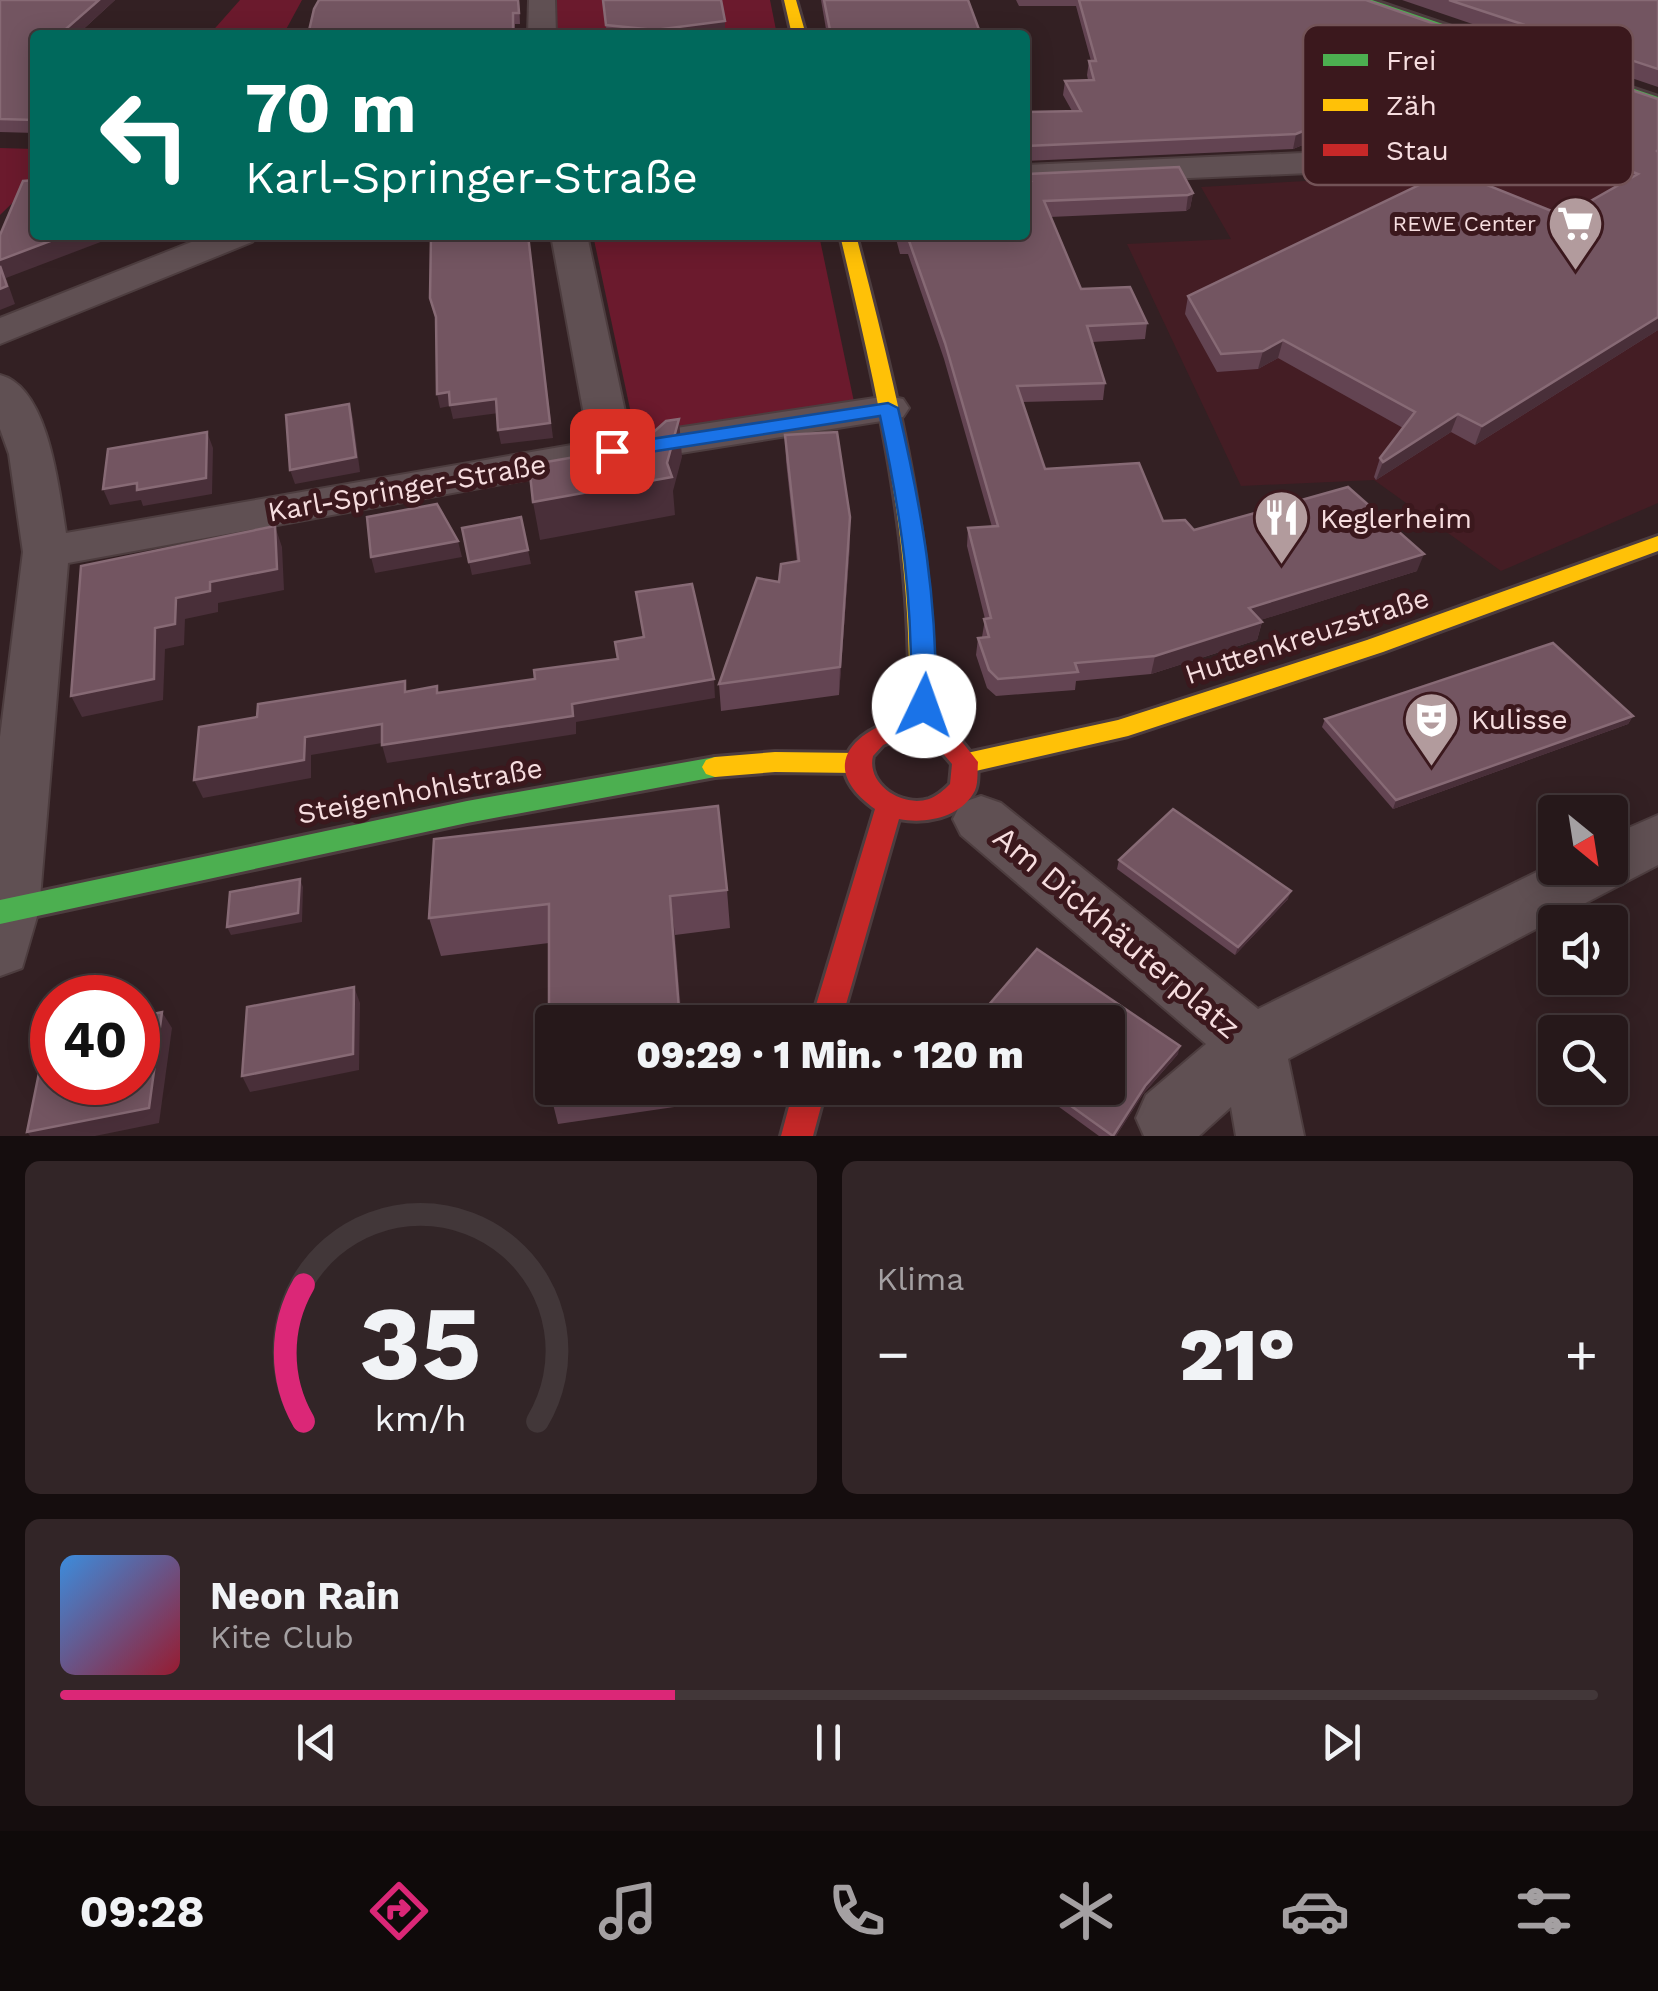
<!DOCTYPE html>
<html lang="de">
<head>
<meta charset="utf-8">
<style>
  :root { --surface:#26181a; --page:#322527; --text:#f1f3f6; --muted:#a4a0a2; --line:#423739; --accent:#db2777 }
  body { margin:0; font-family:"Work Sans",sans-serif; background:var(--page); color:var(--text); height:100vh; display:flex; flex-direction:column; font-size:38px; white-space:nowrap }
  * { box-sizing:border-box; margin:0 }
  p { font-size:32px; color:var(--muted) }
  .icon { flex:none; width:55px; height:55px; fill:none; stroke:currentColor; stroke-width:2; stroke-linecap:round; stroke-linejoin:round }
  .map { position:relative; height:1136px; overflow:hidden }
  .panel { display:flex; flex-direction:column; gap:25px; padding:25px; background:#150d0e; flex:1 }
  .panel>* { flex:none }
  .top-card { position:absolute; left:30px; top:30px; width:1000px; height:210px; border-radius:10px; box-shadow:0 5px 25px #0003,0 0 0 2px var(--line); background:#00695c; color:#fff; overflow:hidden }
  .needle { width:65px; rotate:150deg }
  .controls { position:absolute; left:1538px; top:795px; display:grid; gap:20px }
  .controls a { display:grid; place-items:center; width:90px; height:90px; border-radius:10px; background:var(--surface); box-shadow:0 5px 25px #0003,0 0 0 2px var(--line); font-size:50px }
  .speed { position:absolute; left:30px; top:975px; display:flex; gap:20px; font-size:50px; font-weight:700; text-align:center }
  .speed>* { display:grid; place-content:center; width:130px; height:130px; border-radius:50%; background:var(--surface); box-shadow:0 5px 25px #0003,0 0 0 2px var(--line); line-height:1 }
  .speed .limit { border:15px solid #d22; background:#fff; color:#111 }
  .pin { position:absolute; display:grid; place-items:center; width:85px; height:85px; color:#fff; margin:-42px; border-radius:20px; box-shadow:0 5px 15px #0006 }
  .me { position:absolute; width:110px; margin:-55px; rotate:3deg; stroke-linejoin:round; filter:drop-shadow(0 0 8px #0008) }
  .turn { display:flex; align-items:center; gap:35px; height:210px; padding:0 50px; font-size:45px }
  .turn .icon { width:130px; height:130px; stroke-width:2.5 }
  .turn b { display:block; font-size:70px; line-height:85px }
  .big { font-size:75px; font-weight:800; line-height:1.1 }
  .panel .card { flex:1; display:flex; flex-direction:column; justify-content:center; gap:15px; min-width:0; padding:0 35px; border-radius:15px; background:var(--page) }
  .panel .dial { align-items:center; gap:0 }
  .dial svg { height:260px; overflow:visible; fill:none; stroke:var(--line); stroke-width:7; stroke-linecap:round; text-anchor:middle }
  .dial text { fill:var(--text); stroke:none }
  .song { display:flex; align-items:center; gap:30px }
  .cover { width:120px; height:120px; border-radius:15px; background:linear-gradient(135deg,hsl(210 70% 55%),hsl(350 70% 35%)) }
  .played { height:10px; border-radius:5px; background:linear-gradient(90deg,var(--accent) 40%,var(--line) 40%) }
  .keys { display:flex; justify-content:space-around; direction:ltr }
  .heat { display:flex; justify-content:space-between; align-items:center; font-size:55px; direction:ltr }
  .panel .tiles { flex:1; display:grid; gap:25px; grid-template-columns:1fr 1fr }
  .card:last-child { grid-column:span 2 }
  .trip { position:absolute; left:535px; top:1005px; width:590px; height:100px; border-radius:10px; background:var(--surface); box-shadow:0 5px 25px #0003,0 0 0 2px var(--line); font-weight:800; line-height:100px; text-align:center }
  .tab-bar { display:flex; height:160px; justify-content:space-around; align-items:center; background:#0f0a0a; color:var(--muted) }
  .tab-bar .icon { width:70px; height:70px }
  .tab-bar .current { color:var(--accent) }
  .tab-bar b { font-size:45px; color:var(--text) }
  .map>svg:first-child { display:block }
</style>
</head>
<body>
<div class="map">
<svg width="1658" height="1136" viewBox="0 0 1658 1136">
  <rect width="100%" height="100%" fill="#332023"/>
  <polygon fill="#441d24" points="1537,79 1658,122 1658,503 1501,571 1374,480 1241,486 1127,244 1231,239 1201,187 1323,180"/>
  <g fill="#6b1a2d">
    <polygon points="240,0 302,0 283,35 209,35"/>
    <polygon points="552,0 770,0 777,35 553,35"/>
    <polygon points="0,148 35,149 35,181 0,215"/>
    <polygon points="593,235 819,235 854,402 636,437"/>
  </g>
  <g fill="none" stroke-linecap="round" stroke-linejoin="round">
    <defs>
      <g id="street">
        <polygon points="529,0 555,0 556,35 528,35"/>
        <polygon points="1535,51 1549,60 1545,66 1309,173 1025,185 1025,165 1303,153"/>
        <polygon points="209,235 258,235 252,242 0,344 0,318"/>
        <path d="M 551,235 L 587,235 L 630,435 L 888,396 L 903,399 L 909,408 L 903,417 L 888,420 L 612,464 L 68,563 L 39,910 L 22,968 L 0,976 L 0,737 L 23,552 L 9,454 L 0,429 L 0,375 C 49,387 59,490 66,533 L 589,442 Z"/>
        <polygon points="981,796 1001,803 1258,1009 1555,863 1555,868 1610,868 1610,836 1658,815 1658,865 1288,1059 1304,1136 1236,1136 1231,1107 1199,1136 1144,1136 1136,1118 1146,1095 1206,1044 961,835 953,819 961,803"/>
      </g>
      <g id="fast">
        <polygon points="1354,0 1372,0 1658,97 1658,106"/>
        <polygon points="715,757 724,760 728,767 724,774 715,777 467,823 0,924 0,900 467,801"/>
      </g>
      <g id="slow">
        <polygon points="784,0 796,0 806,35 792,35"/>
        <path d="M 840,235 L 856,235 C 899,400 938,555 934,727 L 930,734 L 912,734 L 908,727 C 916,555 879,401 840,235 Z"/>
        <polygon points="1658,536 1658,551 1383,652 1128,736 967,773 958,770 954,763 958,756 967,753 1118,720 1367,640"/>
        <polygon points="775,752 856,753 865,756 869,763 865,770 856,773 775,772 715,777 706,774 702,767 706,760 715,757"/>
      </g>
      <g id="jam">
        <path d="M 903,717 L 951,728 L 978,762 C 977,772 979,786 973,794 C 958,818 925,824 899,819 L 841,1022 L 811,1022 L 875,809 C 818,768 850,733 903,717 ZM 904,736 L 934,743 L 952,764 L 950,784 C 944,790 937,796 929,799 C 902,808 866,784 873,756 L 883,745 Z"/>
        <polygon points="794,1088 826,1088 813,1136 781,1136"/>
      </g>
    </defs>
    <use href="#street" stroke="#4d3d3f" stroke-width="4"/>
    <use href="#fast" stroke="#4d3d3f" stroke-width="6"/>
    <use href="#slow" stroke="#4d3d3f" stroke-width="6"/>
    <use href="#jam" stroke="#4d3d3f" stroke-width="6"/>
    <use href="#street" fill="#605053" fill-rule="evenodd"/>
    <use href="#fast" fill="#4caf50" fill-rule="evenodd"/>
    <use href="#slow" fill="#ffc107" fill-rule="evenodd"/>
    <use href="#jam" fill="#c62828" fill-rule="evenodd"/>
  </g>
  <g fill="#634452">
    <polygon points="0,0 115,0 77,35 35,35 35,133 0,132"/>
    <polygon points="519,0 520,24 515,24 515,35 308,35"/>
    <polygon points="603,0 725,21 725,35 607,35"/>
    <polygon points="821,0 968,0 981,35 827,35"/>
    <polygon points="1016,0 1366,0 1504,48 1499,63 1293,149 1025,161 1025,112 1072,111 1063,95 1065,81 1088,80 1087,75 1089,61 1091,61 1076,6 1019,6"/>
    <polygon points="1402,0 1658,0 1658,87"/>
    <polygon points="1658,99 1658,330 1475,445 1451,432 1376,480 1374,477 1380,458 1403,428 1278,358 1258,369 1217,372 1185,314 1188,296 1564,216 1618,185 1442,117 1447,101"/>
    <polygon points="1028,174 1193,193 1190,208 1186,211 1050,217 1081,289 1147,323 1145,339 1092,342 1105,383 1103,400 1022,402 1045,469 1163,521 1194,530 1417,571 1260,620 1262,622 1257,640 1151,674 1076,681 1075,690 996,696 987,688 976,655 978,638 982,637 985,619 967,546 968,528 992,527 944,359 908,254 900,254 895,235 1025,235"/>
    <polygon points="785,435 850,544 839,695 721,711 719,684 779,582 797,562 786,461"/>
    <polygon points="1633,716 1628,724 1393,809 1322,727 1325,719"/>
    <polygon points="434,839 727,890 730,928 675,935 552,1088 687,1088 688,1105 558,1124 549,1088 549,943 441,956 429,918"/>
    <polygon points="1119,860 1288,899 1235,955 1117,869"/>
    <polygon points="1178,1054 1143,1094 1116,1136 1099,1136 1033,1088 1108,1088"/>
  </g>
  <g fill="#492f39">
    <polygon points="99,0 115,0 77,35 59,35"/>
    <polygon points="725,21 725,35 655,35 655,30"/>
    <polygon points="1504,48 1499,63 1293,149 1296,134"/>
    <polygon points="1193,193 1190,208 1186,211 1188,195"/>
    <polygon points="66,235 119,235 6,278 15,304 0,310 0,260"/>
    <polygon points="528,235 553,438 501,444 498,430"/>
    <polygon points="1658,317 1658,330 1475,445 1482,426"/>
    <polygon points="1283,340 1278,358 1258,369 1263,351"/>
    <polygon points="449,392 496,399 499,413 453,419 450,406 440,408 437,394"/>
    <polygon points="349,404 353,418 360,472 295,484 290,470"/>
    <polygon points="1458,414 1451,432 1376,480 1383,462"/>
    <polygon points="679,419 682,457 673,491 675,515 540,540 533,502 667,463"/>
    <polygon points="207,432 213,448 212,494 143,506 141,500 110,505 103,489"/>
    <polygon points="850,517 850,544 839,695 840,667"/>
    <polygon points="275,526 282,547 284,590 218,603 218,612 185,619 184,645 165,649 163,700 82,717 71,696 155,628 176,598 210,582"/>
    <polygon points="458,541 462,557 375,573 371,557"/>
    <polygon points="528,550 531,564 472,575 469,562"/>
    <polygon points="1424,554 1417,571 1245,625 1249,608"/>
    <polygon points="1262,622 1257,640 1151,674 1155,656"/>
    <polygon points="714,679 715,698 576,722 576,734 387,763 382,745 572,704"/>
    <polygon points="1633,716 1628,724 1393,809 1396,800"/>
    <polygon points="382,724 388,742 311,755 311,778 203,798 194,780 305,737"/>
    <polygon points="300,879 303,887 302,922 231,935 227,927"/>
    <polygon points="1291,891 1288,899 1235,955 1238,947"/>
    <polygon points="670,896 675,935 682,1022 680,1022"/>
    <polygon points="354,987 360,1003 359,1070 250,1092 242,1076"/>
    <polygon points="162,1012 172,1028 159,1123 95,1136 30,1136 27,1132"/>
    <polygon points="1180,1046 1178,1054 1143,1094 1116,1136 1113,1136 1145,1086"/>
  </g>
  <g fill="#735561" stroke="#876a75" stroke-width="2.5">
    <polygon points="0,0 99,0 59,35 35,35 35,120 0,119"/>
    <polygon points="319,0 518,0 519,13 513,13 513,35 308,35 314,9"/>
    <polygon points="603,0 721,0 725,21 655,30 606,25"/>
    <polygon points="824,0 968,0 981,35 831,35"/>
    <polygon points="1079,0 1366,0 1504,48 1296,134 1026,146 1025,150 1025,112 1081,111 1065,81 1094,80 1089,61 1096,61"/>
    <polygon points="1449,0 1658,0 1658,69"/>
    <polygon points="1540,59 1658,99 1658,150 1657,151 1658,152 1658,317 1482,426 1458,414 1383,462 1380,458 1415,412 1283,340 1263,351 1221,354 1188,296 1450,170 1564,216 1638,174 1447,101"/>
    <polygon points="1179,167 1193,193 1188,195 1044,201 1081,289 1130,287 1147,323 1087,326 1105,383 1017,386 1045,469 1139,463 1163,521 1185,520 1194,530 1348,487 1424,554 1249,608 1262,622 1155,656 1075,663 1078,672 998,679 989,670 978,638 989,637 984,619 991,618 968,528 998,526 945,343 908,238 901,239 900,235 1025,235 1025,182 1031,181 1028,174"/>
    <polygon points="35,180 35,235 66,235 0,260 0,235 23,181"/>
    <polygon points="431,235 528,235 550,423 498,430 496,399 450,405 449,392 437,394 436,317 430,298"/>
    <polygon points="0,266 7,286 0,289"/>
    <polygon points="349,404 356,457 290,470 286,415"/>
    <polygon points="679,419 667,463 672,477 533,502 529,465 638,446 666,421"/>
    <polygon points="207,432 206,478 137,490 137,483 103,489 108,449"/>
    <polygon points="837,432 850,517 840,667 719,684 757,578 779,582 781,564 799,561 785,435"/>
    <polygon points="437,504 458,541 371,557 367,517"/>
    <polygon points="521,517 528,550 469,562 462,528"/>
    <polygon points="275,526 277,569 210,582 210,591 176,598 175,624 155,628 154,679 71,696 81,566"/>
    <polygon points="692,584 714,679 572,704 573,716 382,745 382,724 305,737 304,760 194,780 199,727 257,717 258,704 405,681 405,692 437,686 437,693 535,679 534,670 618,659 615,642 644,637 636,592"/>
    <polygon points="1553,643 1633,716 1396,800 1325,719"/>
    <polygon points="718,806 727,890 670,896 680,1022 552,1022 552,1087 549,1088 549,904 429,918 434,839"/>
    <polygon points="1173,809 1291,891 1238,947 1119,860"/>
    <polygon points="300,879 298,913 227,927 230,892"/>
    <polygon points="1037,949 1180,1046 1145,1086 1113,1136 1046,1088 1108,1088 1108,1022 974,1022"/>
    <polygon points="354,987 353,1054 242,1076 247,1007"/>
    <polygon points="162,1012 149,1108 27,1132 42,1058 52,1056 52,1082 138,1082 138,1017"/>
  </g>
  <path fill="#1a73e8" stroke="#114b97" stroke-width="2.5" d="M 888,403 L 898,408 C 923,515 937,597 936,706 L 924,716 L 911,706 C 913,600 902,520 880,416 L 612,458 L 602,451 L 612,445 Z"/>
  <defs>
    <symbol id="supermarket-pin" viewBox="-11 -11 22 30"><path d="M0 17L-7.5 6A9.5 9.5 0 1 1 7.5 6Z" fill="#b29b9d" stroke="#3b181d"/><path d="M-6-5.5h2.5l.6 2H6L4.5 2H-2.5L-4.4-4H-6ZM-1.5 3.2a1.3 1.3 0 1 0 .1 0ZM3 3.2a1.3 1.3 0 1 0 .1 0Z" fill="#fff"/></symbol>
    <symbol id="restaurant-pin" viewBox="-11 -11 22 30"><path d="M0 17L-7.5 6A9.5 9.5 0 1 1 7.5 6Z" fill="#b29b9d" stroke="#3b181d"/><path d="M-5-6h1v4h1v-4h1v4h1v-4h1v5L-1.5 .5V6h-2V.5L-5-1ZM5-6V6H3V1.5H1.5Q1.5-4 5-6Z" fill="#fff"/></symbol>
    <symbol id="theatre-pin" viewBox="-11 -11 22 30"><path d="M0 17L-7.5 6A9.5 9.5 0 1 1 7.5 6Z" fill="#b29b9d" stroke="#3b181d"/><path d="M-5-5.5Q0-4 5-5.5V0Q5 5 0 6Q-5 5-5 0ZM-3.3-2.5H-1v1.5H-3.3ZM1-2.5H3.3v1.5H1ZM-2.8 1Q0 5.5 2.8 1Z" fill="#fff"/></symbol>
  </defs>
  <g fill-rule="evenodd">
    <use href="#supermarket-pin" x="1544" y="192" width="63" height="86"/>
    <use href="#restaurant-pin" x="1250" y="486" width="63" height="86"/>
    <use href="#theatre-pin" x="1400" y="688" width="63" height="86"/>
  </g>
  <g text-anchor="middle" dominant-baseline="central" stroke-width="10" stroke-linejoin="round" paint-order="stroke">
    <g font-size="22" fill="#f6dddf" stroke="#3b181d" text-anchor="end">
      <text x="1536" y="223">REWE Center</text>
    </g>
    <g font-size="28" fill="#f6dddf" stroke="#3b181d">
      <text transform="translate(407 488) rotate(-10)">Karl-Springer-Straße</text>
      <text transform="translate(1307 636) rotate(-18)">Huttenkreuzstraße</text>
      <text transform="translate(420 791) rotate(-11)">Steigenhohlstraße</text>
    </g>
    <g font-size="28" fill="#f6dddf" stroke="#3b181d" text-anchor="start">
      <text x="1320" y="518">Keglerheim</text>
      <text x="1471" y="719">Kulisse</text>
    </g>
    <g font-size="32" fill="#f6dddf" stroke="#3b181d">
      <text transform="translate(1117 932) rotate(40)">Am Dickhäuterplatz</text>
    </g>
  </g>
  <rect x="1303" y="25" width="330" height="160" rx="15" fill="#3b181d" stroke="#735357" stroke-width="2.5"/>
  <rect x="1323" y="54" width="45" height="12" fill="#4caf50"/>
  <rect x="1323" y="99" width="45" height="12" fill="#ffc107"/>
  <rect x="1323" y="144" width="45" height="12" fill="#c62828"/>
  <g font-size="28" fill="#f6dddf">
    <text x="1386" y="70">Frei</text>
    <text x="1386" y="115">Zäh</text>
    <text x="1386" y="160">Stau</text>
  </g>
</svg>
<div class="controls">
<a><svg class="needle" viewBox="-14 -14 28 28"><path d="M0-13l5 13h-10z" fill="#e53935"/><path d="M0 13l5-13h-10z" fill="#a4a0a2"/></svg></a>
<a><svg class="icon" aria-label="sound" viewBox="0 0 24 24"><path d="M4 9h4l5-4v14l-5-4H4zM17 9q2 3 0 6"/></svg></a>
<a><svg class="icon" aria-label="search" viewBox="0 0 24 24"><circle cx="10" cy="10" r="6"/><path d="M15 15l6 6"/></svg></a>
</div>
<div class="speed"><div class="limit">40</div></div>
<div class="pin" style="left:612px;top:451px;background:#d93025"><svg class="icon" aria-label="arrive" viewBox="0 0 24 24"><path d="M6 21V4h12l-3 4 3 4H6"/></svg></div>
<svg class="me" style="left:924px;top:706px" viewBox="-20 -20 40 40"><circle r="19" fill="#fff"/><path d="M0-13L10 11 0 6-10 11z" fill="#1a73e8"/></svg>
<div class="trip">09:29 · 1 Min. · 120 m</div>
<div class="top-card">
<div class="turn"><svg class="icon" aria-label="left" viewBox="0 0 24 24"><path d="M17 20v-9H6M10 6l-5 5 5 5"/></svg><div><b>70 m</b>Karl-Springer-Straße</div></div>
</div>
</div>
<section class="panel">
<div class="tiles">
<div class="card dial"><svg viewBox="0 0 100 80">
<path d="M14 69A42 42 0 1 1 86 69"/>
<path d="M14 69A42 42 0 0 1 14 27" stroke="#db2777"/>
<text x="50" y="56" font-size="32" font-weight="700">35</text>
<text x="50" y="72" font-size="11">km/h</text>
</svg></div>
<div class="card"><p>Klima</p>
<div class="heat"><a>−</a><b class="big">21°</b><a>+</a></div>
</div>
<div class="card">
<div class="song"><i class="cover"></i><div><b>Neon Rain</b><p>Kite Club</p></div></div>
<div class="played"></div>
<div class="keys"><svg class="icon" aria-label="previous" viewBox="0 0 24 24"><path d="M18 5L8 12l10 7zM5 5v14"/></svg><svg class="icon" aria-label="pause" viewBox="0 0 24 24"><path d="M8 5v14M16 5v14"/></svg><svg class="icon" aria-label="next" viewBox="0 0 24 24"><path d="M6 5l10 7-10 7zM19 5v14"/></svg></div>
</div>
</div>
</section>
<nav class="tab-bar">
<b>09:28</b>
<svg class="icon current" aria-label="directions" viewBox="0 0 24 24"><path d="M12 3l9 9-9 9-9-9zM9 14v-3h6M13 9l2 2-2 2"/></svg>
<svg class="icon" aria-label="music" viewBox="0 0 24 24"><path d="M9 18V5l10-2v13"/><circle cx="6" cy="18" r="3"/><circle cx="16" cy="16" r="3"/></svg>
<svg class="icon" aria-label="phone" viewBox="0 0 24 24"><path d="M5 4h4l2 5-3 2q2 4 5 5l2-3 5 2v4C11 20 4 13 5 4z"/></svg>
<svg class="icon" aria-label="climate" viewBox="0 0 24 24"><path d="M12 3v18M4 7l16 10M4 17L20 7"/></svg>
<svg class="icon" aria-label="car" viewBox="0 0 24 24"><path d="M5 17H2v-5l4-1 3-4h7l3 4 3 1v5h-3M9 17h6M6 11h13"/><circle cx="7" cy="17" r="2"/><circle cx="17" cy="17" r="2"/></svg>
<svg class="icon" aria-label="filters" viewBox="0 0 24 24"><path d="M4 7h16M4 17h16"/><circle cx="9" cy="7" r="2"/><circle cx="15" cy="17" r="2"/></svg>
</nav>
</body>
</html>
